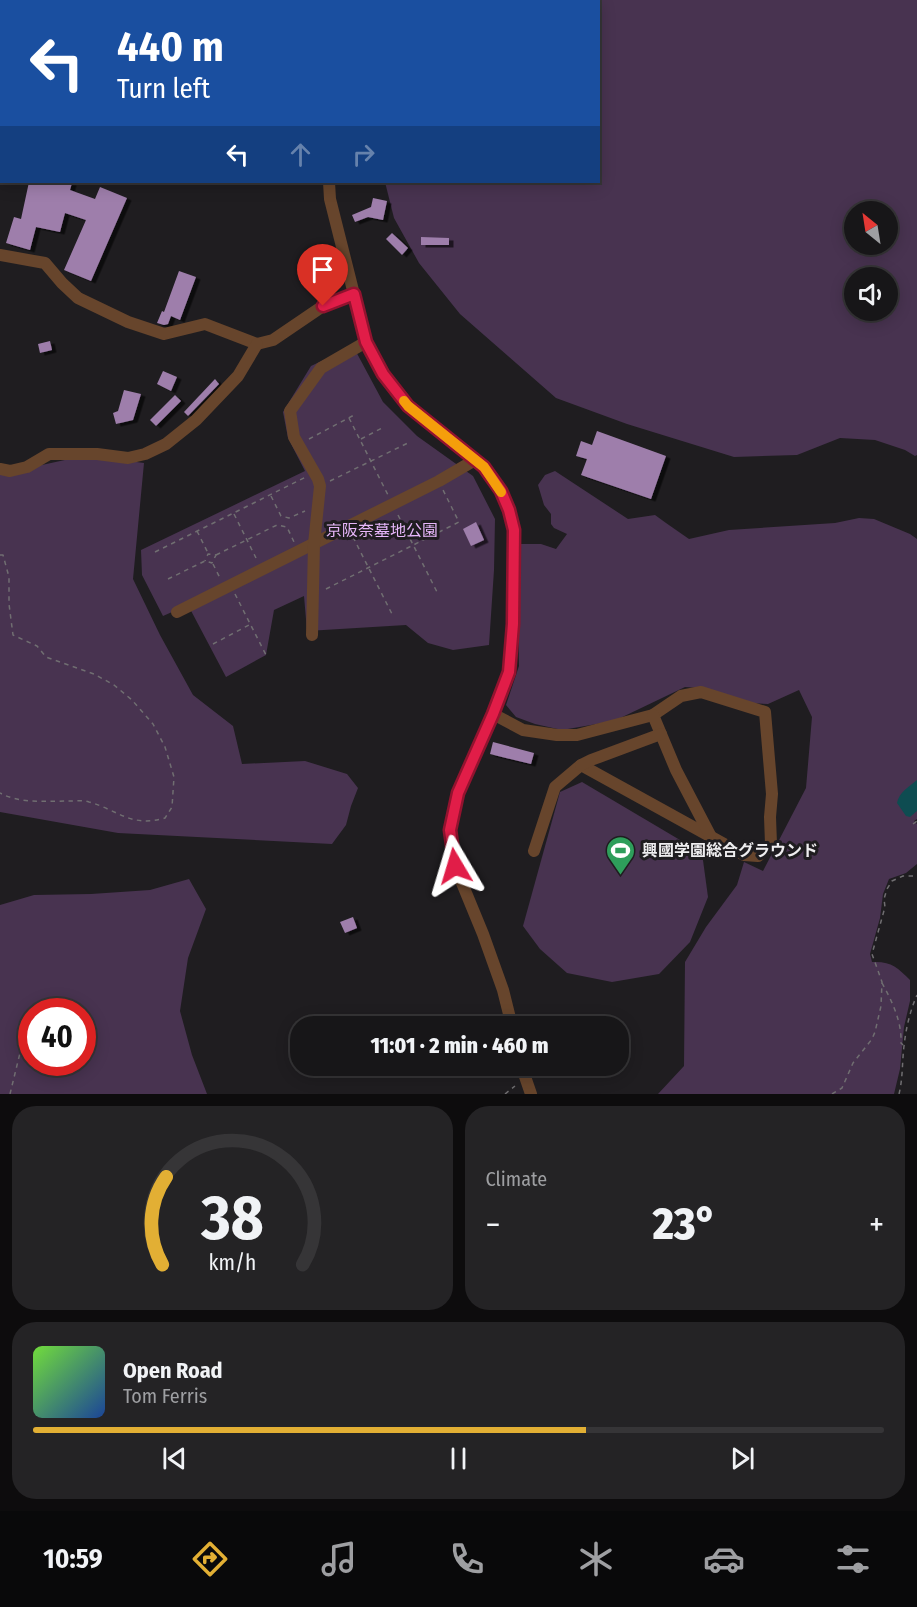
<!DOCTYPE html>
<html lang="en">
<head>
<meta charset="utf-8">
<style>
  :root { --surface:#171618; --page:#242325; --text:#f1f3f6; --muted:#9e9fa2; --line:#363537; --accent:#e2af34 }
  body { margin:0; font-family:"Fira Sans Condensed","Noto Sans JP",sans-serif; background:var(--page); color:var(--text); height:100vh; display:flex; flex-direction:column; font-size:22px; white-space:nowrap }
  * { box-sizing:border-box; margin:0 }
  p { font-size:20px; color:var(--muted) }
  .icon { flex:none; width:33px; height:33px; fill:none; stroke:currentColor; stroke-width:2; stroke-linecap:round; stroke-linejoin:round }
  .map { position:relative; height:1094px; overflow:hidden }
  .details { display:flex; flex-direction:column; gap:12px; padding:12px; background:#0d0c0d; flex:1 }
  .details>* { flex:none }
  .guide { position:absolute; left:0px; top:0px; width:600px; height:183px; box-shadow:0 3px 15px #0003,0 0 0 2px var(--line); background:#1a4fa0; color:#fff; overflow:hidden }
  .needle { width:39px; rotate:330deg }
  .controls { position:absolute; left:844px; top:201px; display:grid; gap:12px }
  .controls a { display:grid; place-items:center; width:54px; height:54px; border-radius:50%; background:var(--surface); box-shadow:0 3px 15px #0003,0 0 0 2px var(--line); font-size:30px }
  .speed { position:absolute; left:18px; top:998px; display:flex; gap:12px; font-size:30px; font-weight:700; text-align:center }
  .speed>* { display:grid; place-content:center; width:78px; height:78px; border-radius:50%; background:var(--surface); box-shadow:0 3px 15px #0003,0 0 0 2px var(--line); line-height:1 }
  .speed .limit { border:9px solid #d22; background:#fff; color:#111 }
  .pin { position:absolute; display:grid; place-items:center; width:51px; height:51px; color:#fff; margin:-62px -26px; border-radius:50% 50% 50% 0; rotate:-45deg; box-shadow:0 0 6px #0007 }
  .pin .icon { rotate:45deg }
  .me { position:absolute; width:66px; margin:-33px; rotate:353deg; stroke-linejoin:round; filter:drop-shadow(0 0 4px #0008) }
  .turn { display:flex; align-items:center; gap:21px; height:126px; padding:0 18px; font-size:27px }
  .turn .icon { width:78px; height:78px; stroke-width:2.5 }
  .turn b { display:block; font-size:42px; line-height:51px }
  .lanes { display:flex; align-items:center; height:57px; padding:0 18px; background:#0003; justify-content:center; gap:30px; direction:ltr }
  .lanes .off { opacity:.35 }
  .big { font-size:45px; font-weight:800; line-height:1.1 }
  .details .card { flex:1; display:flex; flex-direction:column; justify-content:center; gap:9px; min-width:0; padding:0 21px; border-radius:24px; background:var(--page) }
  .details .dial { align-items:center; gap:0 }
  .dial svg { height:156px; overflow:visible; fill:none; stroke:var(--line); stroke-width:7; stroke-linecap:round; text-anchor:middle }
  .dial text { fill:var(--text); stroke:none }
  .song { display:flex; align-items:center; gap:18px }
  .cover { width:72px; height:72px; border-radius:9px; background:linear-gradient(135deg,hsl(100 70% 55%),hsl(220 70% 35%)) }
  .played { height:6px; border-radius:3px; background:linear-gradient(90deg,var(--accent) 65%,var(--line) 65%) }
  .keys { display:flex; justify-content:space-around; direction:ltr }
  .heat { display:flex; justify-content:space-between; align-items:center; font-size:33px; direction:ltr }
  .details .tiles { flex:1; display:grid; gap:12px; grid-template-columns:1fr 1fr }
  .card:last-child { grid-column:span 2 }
  .trip { position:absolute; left:290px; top:1016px; width:339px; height:60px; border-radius:24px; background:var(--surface); box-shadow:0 3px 15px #0003,0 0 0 2px var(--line); font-weight:800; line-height:60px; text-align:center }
  .menu { display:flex; height:96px; justify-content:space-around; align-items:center; background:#09090a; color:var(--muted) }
  .menu .icon { width:42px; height:42px }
  .menu .current { color:var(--accent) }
  .menu b { font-size:27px; color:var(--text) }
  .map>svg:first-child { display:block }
</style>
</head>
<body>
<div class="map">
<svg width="917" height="1094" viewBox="0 0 917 1094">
  <defs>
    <filter id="shadow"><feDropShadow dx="4.5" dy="2.5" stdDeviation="0" flood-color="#0009"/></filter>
  </defs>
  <rect width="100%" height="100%" fill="#1f1d20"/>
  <g fill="#483350" fill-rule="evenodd">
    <path d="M 367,0 L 917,0 L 917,455 L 915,456 L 905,450 L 875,440 L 840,438 L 797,455 L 734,457 L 627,424 L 556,398 L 460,314 L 419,263 L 394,218 L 385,182 L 598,182 L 598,2 L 368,2 ZM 855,212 L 888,212 L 888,244 L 855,244 ZM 855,278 L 888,278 L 888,310 L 855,310 Z"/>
    <polygon points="353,346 383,402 417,436 473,476 495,519 494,570 489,645 453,650 428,643 406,625 307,631 304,596 274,610 266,655 226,677 188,605 163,616 142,575 141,550 305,471 288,438 283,412 311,366"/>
    <polygon points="74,458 114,459 144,463 133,579 160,635 193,695 233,726 242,764 305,761 347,774 358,788 351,806 346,825 332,844 118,833 0,812 0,471 5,473"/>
    <path d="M 555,471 L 628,519 L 655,515 L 666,523 L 689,539 L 729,530 L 835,523 L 859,518 L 874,519 L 910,534 L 917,539 L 917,819 L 914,821 L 917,824 L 917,864 L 906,873 L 889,879 L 883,894 L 880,918 L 870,954 L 872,962 C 891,961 897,967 910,980 L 910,1001 L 904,1027 L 900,1069 L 894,1094 L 658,1094 L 684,1066 L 685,962 L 706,927 L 737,885 L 744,862 L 763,871 L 806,788 L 812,717 L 799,690 L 768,704 L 747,703 L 701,688 L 685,687 L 614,721 L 562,730 L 535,724 L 516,717 L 506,705 L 519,666 L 518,612 L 521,544 L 541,544 L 556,549 L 567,534 L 554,528 L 551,524 L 551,514 L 544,505 L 538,485 L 545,475 Z"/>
    <polygon points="582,782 702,853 708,897 690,942 659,974 612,982 567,973 540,949 523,926 560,792"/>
    <path d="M 189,879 L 206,909 L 188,958 L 180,1011 L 192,1055 L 207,1094 L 0,1094 L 0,905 L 34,895 L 91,894 L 150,890 ZM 32,1011 L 82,1011 L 82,1062 L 32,1062 Z"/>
  </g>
  <path fill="#0e4c51" d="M 917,780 L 917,811 L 910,817 L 906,816 L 897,803 C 899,792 909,787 917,780 Z"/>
  <g fill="#9e7eab" filter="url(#shadow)">
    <polygon points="29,182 64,182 72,183 70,190 95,199 100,187 127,198 91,281 64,270 86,220 65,213 60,232 36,227 30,250 6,243 14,217 21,219"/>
    <polygon points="373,198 387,201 383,220 368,217 355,222 352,215 371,207"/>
    <polygon points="392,233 408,248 402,255 386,239"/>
    <polygon points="421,237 449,238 449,245 421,245"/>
    <polygon points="179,271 196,277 180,320 171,316 168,324 164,325 157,323 162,311 164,312"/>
    <polygon points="50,341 52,350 40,353 38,344"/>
    <polygon points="163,371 177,377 171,391 157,384"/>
    <polygon points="215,379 219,384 188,416 184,412"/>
    <polygon points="124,390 141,394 133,420 116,424 113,413 118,411"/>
    <polygon points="175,395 181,401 156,426 150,420"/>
    <polygon points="597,431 666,456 651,499 581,475 587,459 576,456 581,441 592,445"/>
    <polygon points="476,522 484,540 471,546 463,529"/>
    <polygon points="493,742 534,753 531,764 490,754"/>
    <polygon points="353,917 357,928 345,933 340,922"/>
  </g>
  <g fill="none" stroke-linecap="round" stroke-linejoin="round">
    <g stroke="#706e71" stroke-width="1.5" stroke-dasharray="4.5 4.5" stroke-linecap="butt">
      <polyline points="349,418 388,495"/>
      <polyline points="309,439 356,414"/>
      <polyline points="361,439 382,428"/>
      <polyline points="330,481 410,442"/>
      <polyline points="271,496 281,516 289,518 305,511"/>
      <polyline points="234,514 256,558"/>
      <polyline points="398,515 437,592"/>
      <polyline points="197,531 208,553"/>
      <polyline points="353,537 393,616"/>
      <polyline points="155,552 306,477"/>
      <path d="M 0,555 L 3,555 L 9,577 L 9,604 L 13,635 L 37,646 L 46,657 L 94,674 L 114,685 L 132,700 L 153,724 L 165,747 L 174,777 L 172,807 L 165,818 C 131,828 118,810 89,802 C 83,800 76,801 70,801 C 48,801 20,804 0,793"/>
      <polyline points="216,555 277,525 287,527 294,542"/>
      <polyline points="213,564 220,578"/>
      <polyline points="168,579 205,561 212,563 216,555 208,554 205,561"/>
      <polyline points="326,589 459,522 443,490"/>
      <polyline points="235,594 266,655"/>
      <polyline points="213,644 249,625"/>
      <polyline points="913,824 917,821"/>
      <path d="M 882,983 C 892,1001 902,1022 901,1043 L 903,1045"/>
      <polyline points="10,1094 20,1053"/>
      <polyline points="505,1094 515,1086"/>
      <polyline points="832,1094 842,1088 853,1063 872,1039 875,1032 881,1006 882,982 872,954 885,907 884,899 887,889 892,881 903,876 913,876"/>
      <path d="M 899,1094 C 903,1078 902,1062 904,1046 C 906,1028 910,1011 917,995"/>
    </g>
    <g stroke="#67452c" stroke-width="12">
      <polyline points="178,0 178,2"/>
      <polyline points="312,0 313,2"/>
      <polyline points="102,2 105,0"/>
      <polyline points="0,26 2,26"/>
      <polyline points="329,182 330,199 366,342 383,374 408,406 484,467 501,491 509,510 514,530 513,624 509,672 493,714 458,793 450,830 455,866 483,934 503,990 512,1026"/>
      <polyline points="0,255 45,263 62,283 78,298 128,322 164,334 205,324 257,344 273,340 323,306 354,294"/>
      <polyline points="0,469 10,471 27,467 49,454 97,454 128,458 145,454 166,444 196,420 238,376 257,344"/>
      <polyline points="177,612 439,481 475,460"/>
      <polyline points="312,635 314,544 320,486 318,479 294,437 290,411 321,368 366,342"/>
      <polyline points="493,714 523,730 557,735 577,735 653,715 681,696 701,692 765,712 772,794 770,817 771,844 758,856 744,855 581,765 555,787 534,851"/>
      <polyline points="653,715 676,770 710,835"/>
      <polyline points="581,765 591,760 661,734"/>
      <polyline points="521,1065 531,1094"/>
    </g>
  </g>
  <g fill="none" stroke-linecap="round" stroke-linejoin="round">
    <defs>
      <polyline id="route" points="323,306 354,294 366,342 383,374 408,406 484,467 501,491 509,510 514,530 513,624 509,672 493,714 458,793 450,830 455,866"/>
    </defs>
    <use href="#route" stroke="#92132f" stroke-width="15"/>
    <use href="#route" stroke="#e11d48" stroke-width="10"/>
    <polyline stroke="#f59e0b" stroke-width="10" points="404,401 408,406 484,467 501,492"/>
  </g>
  <defs>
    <symbol id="stadium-pin" viewBox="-11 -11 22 30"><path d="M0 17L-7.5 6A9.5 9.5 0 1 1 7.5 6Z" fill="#2e9e5b" stroke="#1f1d20"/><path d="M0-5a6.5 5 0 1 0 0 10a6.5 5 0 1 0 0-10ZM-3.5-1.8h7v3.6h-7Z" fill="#fff"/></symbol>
  </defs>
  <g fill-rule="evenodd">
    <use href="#stadium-pin" x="604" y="834" width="33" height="45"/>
  </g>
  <g text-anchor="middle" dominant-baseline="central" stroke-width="6" stroke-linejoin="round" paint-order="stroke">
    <g font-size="16" fill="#e7b7fa" stroke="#1f1d20">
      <text x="382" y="530">京阪奈墓地公園</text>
    </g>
    <g font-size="16" font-weight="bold" fill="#efeef0" stroke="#1f1d20" text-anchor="start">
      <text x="642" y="850">興國学園総合グラウンド</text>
    </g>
  </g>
</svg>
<div class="controls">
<a><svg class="needle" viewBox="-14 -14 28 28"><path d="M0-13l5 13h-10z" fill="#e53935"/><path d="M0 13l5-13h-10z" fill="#9e9fa2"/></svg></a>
<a><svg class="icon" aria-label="sound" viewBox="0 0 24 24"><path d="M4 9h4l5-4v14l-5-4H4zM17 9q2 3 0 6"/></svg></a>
</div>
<div class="speed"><div class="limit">40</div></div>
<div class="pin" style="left:323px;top:306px;background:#d93025"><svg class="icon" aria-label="arrive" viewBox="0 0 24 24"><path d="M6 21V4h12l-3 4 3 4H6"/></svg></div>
<svg class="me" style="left:455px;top:866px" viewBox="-20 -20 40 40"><path d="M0-17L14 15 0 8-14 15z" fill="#e11d48" stroke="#fff" stroke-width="4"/></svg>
<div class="trip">11:01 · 2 min · 460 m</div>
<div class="guide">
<div class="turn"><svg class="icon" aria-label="left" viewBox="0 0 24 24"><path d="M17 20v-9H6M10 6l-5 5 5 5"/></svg><div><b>440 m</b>Turn left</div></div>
<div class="lanes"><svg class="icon" aria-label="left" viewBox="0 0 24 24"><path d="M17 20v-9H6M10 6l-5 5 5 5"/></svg><svg class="icon off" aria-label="ahead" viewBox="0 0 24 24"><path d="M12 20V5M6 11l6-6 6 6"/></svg><svg class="icon off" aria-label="right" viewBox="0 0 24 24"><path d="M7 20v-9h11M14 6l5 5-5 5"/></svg></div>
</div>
</div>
<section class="details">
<div class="tiles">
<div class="card dial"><svg viewBox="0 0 100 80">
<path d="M14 69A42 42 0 1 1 86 69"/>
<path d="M14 69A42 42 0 0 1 16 24" stroke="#e2af34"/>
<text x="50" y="56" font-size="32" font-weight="700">38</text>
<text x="50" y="72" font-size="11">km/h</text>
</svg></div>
<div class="card"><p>Climate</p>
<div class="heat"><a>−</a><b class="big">23°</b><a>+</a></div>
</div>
<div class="card">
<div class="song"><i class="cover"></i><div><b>Open Road</b><p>Tom Ferris</p></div></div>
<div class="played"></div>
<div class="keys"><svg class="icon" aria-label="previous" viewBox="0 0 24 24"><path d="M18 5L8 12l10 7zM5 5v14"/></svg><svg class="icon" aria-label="pause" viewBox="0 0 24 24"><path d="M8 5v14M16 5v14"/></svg><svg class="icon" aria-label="next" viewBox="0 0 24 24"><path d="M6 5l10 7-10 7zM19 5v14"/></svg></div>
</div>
</div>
</section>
<nav class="menu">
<b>10:59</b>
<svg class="icon current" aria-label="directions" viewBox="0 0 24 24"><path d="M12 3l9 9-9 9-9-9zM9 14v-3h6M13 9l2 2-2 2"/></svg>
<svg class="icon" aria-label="music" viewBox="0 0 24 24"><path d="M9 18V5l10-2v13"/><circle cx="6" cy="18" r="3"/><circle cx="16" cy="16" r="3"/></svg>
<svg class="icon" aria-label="phone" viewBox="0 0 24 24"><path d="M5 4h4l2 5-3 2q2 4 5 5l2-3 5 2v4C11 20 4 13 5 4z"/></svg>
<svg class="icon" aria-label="climate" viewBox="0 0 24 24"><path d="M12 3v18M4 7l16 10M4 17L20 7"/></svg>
<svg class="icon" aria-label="car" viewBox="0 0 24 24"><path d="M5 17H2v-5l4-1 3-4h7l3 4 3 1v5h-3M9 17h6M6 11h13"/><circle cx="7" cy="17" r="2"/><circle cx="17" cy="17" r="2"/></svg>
<svg class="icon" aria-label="filters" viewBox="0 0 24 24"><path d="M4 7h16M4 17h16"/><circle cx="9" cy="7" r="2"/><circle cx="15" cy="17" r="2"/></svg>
</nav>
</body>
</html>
